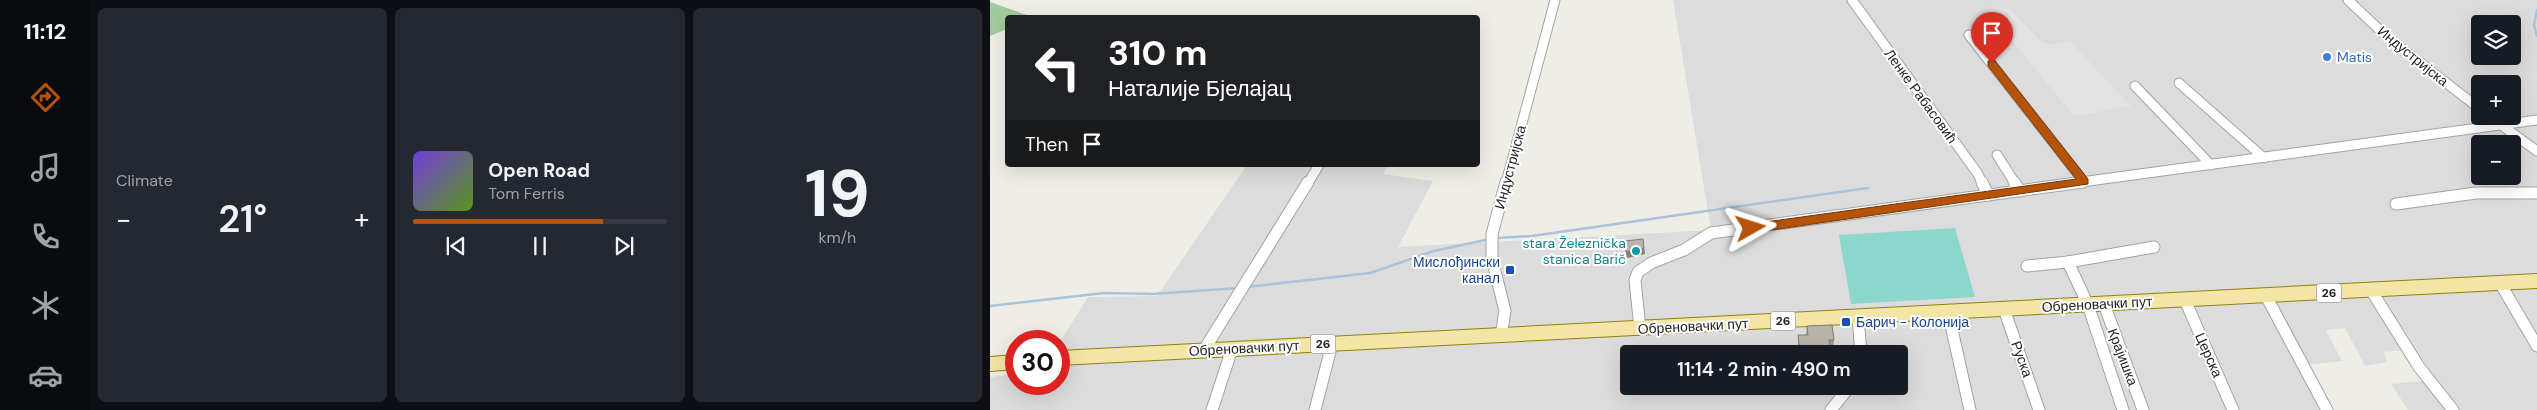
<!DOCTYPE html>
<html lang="en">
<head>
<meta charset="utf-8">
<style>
  :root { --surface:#171b24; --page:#242831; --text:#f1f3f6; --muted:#9ea1a6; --line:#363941; --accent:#b45309 }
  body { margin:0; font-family:"DM Sans",sans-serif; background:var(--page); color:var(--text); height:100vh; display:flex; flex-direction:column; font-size:19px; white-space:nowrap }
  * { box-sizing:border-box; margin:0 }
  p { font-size:16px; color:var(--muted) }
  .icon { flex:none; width:28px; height:28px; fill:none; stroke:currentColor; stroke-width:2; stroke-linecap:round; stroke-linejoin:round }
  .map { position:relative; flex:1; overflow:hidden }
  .drawer { display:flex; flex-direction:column; gap:8px; padding:8px; background:#0d0f14; width:900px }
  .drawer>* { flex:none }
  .banner { position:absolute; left:15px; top:15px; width:475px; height:152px; border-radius:5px; box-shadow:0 5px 20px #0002; background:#202124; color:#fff; overflow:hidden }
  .buttons { position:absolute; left:1481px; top:15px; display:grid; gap:10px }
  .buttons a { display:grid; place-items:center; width:50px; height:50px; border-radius:5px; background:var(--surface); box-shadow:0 5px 20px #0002; font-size:25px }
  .speed { position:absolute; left:15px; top:330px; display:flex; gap:10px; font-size:25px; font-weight:700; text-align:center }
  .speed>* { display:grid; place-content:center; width:65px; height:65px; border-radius:50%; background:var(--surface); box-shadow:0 5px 20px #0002; line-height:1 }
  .speed .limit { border:8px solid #d22; background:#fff; color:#111 }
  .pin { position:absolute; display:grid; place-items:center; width:42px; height:42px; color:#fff; margin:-51px -21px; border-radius:50% 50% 50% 0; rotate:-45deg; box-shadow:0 0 5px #0007 }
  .pin .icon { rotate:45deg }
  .me { position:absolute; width:55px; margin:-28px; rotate:84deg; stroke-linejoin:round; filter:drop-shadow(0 0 4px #0008) }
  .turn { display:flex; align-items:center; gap:18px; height:105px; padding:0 20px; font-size:22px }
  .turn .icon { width:65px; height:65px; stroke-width:2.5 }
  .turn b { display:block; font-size:35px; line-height:42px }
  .then { display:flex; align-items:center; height:48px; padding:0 20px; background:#0003; gap:10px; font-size:19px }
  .big { font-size:38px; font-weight:600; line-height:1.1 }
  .drawer .widget { flex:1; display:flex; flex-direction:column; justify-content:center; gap:8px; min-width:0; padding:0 18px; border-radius:8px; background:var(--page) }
  .drawer .dial { align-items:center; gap:0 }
  .dial b { font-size:65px; line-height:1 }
  .song { display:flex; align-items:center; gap:15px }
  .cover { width:60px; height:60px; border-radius:8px; background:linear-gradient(135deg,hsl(260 70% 55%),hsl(90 70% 35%)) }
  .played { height:5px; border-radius:2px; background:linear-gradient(90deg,var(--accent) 75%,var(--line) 75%) }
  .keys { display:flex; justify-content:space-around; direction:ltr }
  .heat { display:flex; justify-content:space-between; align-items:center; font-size:28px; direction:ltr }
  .drawer .tiles { flex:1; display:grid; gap:8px; grid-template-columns:repeat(3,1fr) }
  .trip { position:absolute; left:630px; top:345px; width:288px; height:50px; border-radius:5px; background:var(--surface); box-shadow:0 5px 20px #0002; font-weight:600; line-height:50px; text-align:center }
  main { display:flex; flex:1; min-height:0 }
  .tabs { display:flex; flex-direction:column; width:90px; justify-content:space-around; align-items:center; background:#090b0e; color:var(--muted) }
  .tabs .icon { width:35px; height:35px }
  .tabs .selected { color:var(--accent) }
  .tabs b { font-size:22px; color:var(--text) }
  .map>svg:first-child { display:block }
</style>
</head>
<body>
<main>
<nav class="tabs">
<b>11:12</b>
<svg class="icon selected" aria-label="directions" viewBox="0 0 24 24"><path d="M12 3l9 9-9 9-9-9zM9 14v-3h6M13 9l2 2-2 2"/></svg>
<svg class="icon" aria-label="music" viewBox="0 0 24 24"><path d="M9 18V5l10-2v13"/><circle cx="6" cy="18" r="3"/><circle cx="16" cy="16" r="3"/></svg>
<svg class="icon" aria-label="phone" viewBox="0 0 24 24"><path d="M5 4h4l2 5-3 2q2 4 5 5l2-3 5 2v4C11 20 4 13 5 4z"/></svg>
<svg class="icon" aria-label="climate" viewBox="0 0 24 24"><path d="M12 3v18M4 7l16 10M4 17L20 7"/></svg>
<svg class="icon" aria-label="car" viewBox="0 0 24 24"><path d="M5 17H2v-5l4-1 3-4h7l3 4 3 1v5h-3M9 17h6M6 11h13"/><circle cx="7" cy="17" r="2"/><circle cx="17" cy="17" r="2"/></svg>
</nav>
<section class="drawer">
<div class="tiles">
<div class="widget"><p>Climate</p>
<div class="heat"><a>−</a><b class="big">21°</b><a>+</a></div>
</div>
<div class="widget">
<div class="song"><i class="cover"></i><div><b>Open Road</b><p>Tom Ferris</p></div></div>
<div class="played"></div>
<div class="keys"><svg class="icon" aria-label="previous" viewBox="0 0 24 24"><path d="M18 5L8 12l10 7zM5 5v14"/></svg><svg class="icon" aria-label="pause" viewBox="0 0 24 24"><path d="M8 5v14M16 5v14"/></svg><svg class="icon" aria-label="next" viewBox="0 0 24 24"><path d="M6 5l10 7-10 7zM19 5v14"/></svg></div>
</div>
<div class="widget dial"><b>19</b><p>km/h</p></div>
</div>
</section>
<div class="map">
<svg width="1547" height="410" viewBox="0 0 1547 410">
  <rect width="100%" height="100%" fill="#efeee6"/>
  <path fill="#dddcdc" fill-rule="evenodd" d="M 683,0 L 1547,0 L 1547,410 L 1418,410 L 1401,384 L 1433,381 L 1415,350 L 1393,352 L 1397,362 L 1375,366 L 1355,328 L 1336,330 L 1352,361 L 1308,366 L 1331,410 L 0,410 L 0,377 L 26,374 L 26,384 L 69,384 L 69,343 L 98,297 L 167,296 L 257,165 L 398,165 L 393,174 L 443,181 L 408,247 L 721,230 ZM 1490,24 L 1522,24 L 1522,56 L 1490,56 ZM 1490,84 L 1522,84 L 1522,116 L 1490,116 ZM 1490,144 L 1522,144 L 1522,176 L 1490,176 ZM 639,354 L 909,354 L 909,386 L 639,386 Z"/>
  <polygon fill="#a1cb9f" points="0,2 37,15 37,17 18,18 17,29 0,36"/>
  <polygon fill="#8bd7cc" points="965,228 985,297 861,304 849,235"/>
  <polygon fill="#e3e3e3" points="1019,7 1048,39 1059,45 1079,41 1141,106 1084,116 996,9"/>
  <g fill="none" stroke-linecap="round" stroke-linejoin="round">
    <g stroke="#aac3d9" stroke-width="2.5">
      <polyline points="1547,10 1544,25 1547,36"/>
      <polyline points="506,238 542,236 878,188"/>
      <polyline points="257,287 380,273 444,251 500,239"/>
      <polyline points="0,306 114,293 162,294 249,288"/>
    </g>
    <defs>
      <g id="minor-far1">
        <polyline points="862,0 988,174 992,183"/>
        <polyline points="1358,0 1396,36 1490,109"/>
        <polyline points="979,35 1094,182"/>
        <polyline points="1189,83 1274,158"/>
        <polyline points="1145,86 1221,165"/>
        <polyline points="1499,116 1547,151"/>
        <polyline points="1007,155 1025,183"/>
        <polyline points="318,183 329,165"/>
        <polyline points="516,183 565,0"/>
        <polyline points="1084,183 1547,120"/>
      </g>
      <g id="minor">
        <polyline points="992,182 998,195"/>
        <polyline points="1024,182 1030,191"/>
        <polyline points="1406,204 1486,193 1547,193"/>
        <polyline points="1078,262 1098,305 1133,410"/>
        <polyline points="1037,266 1078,262 1164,247"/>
        <polyline points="1510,283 1547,346"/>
        <polyline points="1381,290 1429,367 1463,410"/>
        <polyline points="1276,296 1337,410"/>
        <polyline points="1195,300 1243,410"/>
        <polyline points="1114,304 1153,410"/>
        <polyline points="1014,309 1049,410"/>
        <polyline points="958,312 980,410"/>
        <polyline points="868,317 871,354"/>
        <polyline points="650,329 645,280 648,272 661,263 694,250 721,233 1093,182"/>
        <polyline points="511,335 515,311 502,259 502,234 516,182"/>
        <polyline points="214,350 318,182"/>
        <polyline points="222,410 242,349"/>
        <polyline points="325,410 342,344"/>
        <polyline points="841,410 860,386"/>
      </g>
      <g id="major">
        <polyline points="69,358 1547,281"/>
        <polyline points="0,364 26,362"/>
      </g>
    </defs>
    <use href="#minor-far1" stroke="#a3a3a3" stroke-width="11"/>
    <use href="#minor" stroke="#a3a3a3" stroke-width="13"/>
    <use href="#major" stroke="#8d810d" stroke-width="16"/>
    <use href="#minor-far1" stroke="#fff" stroke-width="9"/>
    <use href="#minor" stroke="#fff" stroke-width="11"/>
    <use href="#major" stroke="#f4e5a6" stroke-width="14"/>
  </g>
  <polygon fill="#9e9b94" points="817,326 844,340 843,349 840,349 839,354 809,354 808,344 808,335 816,335"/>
  <polygon fill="#817e78" points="653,239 655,254 637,258 636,252"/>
  <g fill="#b8b4ac" stroke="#817e78">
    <polygon points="653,239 654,248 636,252 635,241"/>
    <polygon points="842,325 844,340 839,340 840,347 823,348 823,354 810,354 808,335 818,335 817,326"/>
  </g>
  <polygon fill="#b45309" stroke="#753606" points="1002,60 1005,61 1098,179 1098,184 761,233 757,231 757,225 761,224 1086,179 998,66 998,61"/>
  <circle fill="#3f7fe0" stroke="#fff" stroke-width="2" cx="1337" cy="57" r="5"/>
  <circle fill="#0f9aa8" stroke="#fff" stroke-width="2" cx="646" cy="251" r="5"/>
  <g fill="#1a4fb4" stroke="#fff" stroke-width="2">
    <rect x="515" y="265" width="10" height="10" rx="2.5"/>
    <rect x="851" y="317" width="10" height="10" rx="2.5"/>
  </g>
  <g text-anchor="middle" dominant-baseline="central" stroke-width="4" stroke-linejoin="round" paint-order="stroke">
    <g fill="#fff" stroke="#626262" stroke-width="1">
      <rect x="1326.5" y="283.5" width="25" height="19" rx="4"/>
      <rect x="780.5" y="311.5" width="25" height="19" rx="4"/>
      <rect x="320.5" y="334.5" width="25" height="19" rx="4"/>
    </g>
    <g font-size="12" font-weight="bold" fill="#1f1f1f">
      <text x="1339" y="293">26</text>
      <text x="793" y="321">26</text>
      <text x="333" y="344">26</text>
    </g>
    <g font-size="14" fill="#1f1f1f" stroke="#fff">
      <text transform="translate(1423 56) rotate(39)">Индустријска</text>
      <text transform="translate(931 96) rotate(54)">Ленке Рабасовић</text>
      <text transform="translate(520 167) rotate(-75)">Индустријска</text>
      <text transform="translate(1107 304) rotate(-3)">Обреновачки пут</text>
      <text transform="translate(703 326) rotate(-3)">Обреновачки пут</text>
      <text transform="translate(254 348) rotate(-3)">Обреновачки пут</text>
      <text transform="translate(1219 355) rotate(66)">Церска</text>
      <text transform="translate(1133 357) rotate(69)">Крајишка</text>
      <text transform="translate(1032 359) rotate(70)">Руска</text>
    </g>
    <g font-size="14" fill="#366cbe" stroke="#fff" text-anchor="start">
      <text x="1347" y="57">Matis</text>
    </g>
    <g font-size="14" fill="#0d838f" stroke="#fff" text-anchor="end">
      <text x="636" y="243">stara Železnička<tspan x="636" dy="16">stanica Barič</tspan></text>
    </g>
    <g font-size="14" fill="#164399" stroke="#fff" text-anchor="end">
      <text x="510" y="262">Мислођински<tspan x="510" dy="16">канал</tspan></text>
      <text x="866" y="322" text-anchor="start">Барич - Колонија</text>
    </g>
  </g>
</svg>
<div class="buttons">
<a><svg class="icon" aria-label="layers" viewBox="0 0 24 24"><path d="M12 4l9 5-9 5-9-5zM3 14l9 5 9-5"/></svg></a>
<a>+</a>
<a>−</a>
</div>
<div class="speed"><div class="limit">30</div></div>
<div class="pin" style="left:1002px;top:63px;background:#d93025"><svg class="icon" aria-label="arrive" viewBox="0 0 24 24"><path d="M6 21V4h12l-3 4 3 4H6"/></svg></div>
<svg class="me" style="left:761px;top:228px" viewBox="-20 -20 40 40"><path d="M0-17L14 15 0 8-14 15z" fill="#b45309" stroke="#fff" stroke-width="4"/></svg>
<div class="trip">11:14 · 2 min · 490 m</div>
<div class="banner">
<div class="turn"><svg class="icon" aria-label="left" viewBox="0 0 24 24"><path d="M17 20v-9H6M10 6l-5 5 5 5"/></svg><div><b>310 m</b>Наталије Бјелајац</div></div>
<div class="then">Then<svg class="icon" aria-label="arrive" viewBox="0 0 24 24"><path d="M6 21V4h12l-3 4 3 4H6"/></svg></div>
</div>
</div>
</main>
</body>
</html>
